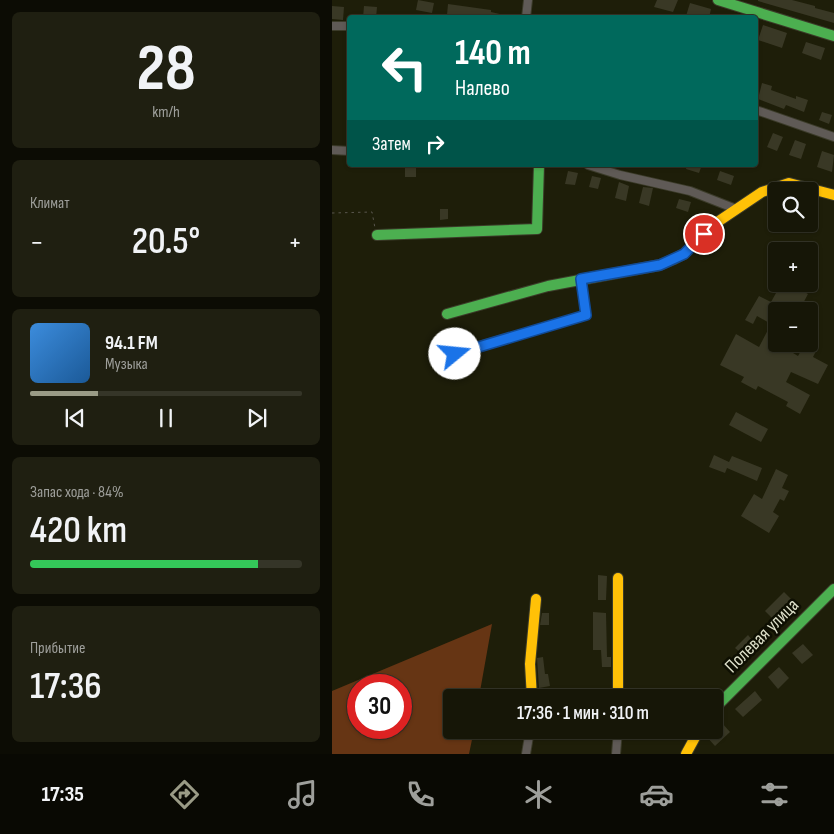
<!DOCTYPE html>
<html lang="ru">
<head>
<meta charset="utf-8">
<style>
  :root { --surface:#161607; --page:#1f1f11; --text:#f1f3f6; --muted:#9e9f9b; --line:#353528; --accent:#9a9b86 }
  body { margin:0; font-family:"Sofia Sans Condensed",sans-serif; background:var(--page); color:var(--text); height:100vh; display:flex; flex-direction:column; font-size:19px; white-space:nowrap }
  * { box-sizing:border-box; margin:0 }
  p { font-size:16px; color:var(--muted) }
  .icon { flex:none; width:28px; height:28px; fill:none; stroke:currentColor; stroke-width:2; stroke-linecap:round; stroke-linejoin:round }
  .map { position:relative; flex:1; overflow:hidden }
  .panel { display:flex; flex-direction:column; gap:12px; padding:12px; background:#0c0c04; width:332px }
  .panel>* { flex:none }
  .guide { position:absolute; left:15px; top:15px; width:411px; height:152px; border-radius:5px; box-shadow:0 1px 4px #0004,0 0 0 1px var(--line); background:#00695c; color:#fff; overflow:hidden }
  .fabs { position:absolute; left:436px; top:182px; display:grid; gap:10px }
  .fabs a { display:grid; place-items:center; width:50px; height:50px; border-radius:5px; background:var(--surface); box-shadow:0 1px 4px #0004,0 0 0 1px var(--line); font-size:25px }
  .speed { position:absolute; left:15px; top:674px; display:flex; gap:10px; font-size:25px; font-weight:700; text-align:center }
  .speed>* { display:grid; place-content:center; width:65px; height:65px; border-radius:50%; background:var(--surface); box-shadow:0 1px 4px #0004,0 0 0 1px var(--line); line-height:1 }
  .speed .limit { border:8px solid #d22; background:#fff; color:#111 }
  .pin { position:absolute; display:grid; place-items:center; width:42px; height:42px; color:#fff; margin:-21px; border:2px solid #fff; border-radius:50%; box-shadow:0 1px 5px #0007 }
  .me { position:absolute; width:55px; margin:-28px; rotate:73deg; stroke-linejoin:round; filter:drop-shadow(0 0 4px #0008) }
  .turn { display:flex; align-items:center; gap:18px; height:105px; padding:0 25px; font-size:22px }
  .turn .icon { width:65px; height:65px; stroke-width:2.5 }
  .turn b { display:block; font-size:35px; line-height:42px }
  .then { display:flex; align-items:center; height:48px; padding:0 25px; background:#0003; gap:10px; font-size:19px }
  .big { font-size:38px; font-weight:600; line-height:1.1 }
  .panel .tile { flex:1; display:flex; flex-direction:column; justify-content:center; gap:8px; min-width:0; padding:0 18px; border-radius:8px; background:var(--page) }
  .panel .dial { align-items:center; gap:0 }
  .dial b { font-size:65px; line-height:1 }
  .song { display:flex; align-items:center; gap:15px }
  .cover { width:60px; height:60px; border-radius:8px; background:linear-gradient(135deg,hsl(210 70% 55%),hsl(210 70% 35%)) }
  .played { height:5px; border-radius:2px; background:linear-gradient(90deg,var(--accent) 25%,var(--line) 25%) }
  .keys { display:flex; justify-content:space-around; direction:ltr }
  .heat { display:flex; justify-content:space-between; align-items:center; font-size:28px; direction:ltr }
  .charge { height:8px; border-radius:4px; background:linear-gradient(90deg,#34c759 84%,var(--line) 0) }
  .trip { position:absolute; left:111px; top:689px; width:280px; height:50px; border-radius:5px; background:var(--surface); box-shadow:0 1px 4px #0004,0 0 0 1px var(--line); font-weight:600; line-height:50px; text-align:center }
  .tab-bar { display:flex; height:80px; justify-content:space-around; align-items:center; background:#090903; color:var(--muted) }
  .tab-bar .icon { width:35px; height:35px }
  .tab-bar .active { color:var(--accent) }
  .tab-bar b { font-size:22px; color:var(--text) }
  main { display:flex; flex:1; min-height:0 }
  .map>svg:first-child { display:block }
</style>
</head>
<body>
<main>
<section class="panel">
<div class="tile dial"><b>28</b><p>km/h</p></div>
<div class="tile"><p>Климат</p>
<div class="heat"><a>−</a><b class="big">20.5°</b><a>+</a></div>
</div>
<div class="tile">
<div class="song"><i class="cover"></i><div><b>94.1 FM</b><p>Музыка</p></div></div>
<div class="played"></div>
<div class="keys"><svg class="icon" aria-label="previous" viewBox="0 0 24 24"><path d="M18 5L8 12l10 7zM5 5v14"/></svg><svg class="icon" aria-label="pause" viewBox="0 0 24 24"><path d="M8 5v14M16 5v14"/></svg><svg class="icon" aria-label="next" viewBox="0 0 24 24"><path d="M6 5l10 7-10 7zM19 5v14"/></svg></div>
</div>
<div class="tile"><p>Запас хода · 84%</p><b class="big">420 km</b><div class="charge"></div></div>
<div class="tile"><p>Прибытие</p><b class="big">17:36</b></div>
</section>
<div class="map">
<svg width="502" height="754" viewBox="0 0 502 754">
  <rect width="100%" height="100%" fill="#1e1e09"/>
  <path fill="#663514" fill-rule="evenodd" d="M 160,624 L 147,697 L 120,698 L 120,730 L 142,730 L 137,754 L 0,754 L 0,691 ZM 26,685 L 69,685 L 69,728 L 26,728 Z"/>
  <g fill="#393825">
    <polygon points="86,0 102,3 100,13 84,10"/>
    <polygon points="325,0 346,0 341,12 322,7"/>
    <polygon points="426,0 460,0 483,6 483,8 502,13 502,23 426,1"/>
    <polygon points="358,3 379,9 377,18 354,16"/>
    <polygon points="116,4 159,10 159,12 172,15 172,18 132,18 115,15"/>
    <polygon points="0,6 12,7 11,20 0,19"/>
    <polygon points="32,6 45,7 44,18 31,18"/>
    <polygon points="431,25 455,33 450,48 426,40"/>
    <polygon points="474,42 493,48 489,60 470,53"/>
    <polygon points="430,83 440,86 439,90 464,99 464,96 476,100 472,112 454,105 452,109 426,99"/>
    <polygon points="490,112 500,115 497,124 487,120"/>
    <polygon points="441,133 451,137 445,151 435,147"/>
    <polygon points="463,140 474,144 469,159 457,155"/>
    <polygon points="490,151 502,155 500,172 485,167"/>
    <polygon points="73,165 84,166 84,177 73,177"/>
    <polygon points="355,165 370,165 367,173 354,169"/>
    <polygon points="236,171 246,173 243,185 233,184"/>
    <polygon points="388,171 402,176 399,185 385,180"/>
    <polygon points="260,176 269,178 266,189 257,187"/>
    <polygon points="287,182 297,186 294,201 283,198"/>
    <polygon points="311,187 321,188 317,206 307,203"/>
    <polygon points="347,199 359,202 356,212 344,208"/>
    <polygon points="108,209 116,209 116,219 108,220"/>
    <polygon points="449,284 460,290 462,286 476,294 467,311 445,311 445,344 453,344 451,347 466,356 470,349 477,352 482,342 487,345 481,357 496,365 486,384 459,372 454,382 478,395 468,414 454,406 456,402 426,386 424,390 409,382 412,377 388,365 404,334 427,347 439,324 425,316 421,324 413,320 427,296 439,302"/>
    <polygon points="404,412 436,429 429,442 397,425"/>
    <polygon points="382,455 397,462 400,456 430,468 425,481 395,468 393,473 377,467"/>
    <polygon points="444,469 456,475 450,488 457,491 452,501 448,499 441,512 447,516 437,533 409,516 422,494 430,499"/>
    <polygon points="266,575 275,576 274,600 266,600"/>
    <polygon points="452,592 461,601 442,620 433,611"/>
    <polygon points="261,612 274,613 275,657 279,657 279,667 270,667 269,650 261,650"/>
    <polygon points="210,613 217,613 217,625 208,625"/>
    <polygon points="416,635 422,642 410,654 403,648"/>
    <polygon points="471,644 481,655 470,664 460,653"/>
    <polygon points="211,657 213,674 216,674 218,686 207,688 205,658"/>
    <polygon points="447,667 457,678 446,689 436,677"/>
    <polygon points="361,688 370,698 352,698"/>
    <polygon points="423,691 430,700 411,717 403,709"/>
    <polygon points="390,723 398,732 383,746 374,736"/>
  </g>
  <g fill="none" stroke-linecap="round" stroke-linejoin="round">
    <defs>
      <g id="street">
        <polyline points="194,18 196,0"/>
        <polyline points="0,26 18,26"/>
        <polyline points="424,110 502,137"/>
        <polyline points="0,150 18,151"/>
        <polyline points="256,165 288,175 358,191 404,209"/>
        <polyline points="123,353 254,315 249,279"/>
        <polyline points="194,754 198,730"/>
        <polyline points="284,754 286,730"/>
      </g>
      <g id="fast">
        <polyline points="386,0 502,36"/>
        <polyline points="45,235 205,229 207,165"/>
        <polyline points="115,314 216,286 328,265 342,259"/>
        <polyline points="382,709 502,589"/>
      </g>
      <g id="slow">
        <polyline points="342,259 352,254 381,225 430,192 457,183 502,195"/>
        <polyline points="286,578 286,698"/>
        <polyline points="200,698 198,664 204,599"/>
        <polyline points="354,754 367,730"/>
      </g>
    </defs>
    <use href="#street" stroke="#3b3b29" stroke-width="10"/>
    <use href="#fast" stroke="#3b3b29" stroke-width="12"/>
    <use href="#slow" stroke="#3b3b29" stroke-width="12"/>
    <polyline stroke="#58554c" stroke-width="1" stroke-dasharray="2.5 4" stroke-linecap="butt" points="0,213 40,212 43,228"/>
    <use href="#street" stroke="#5f5a56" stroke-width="8"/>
    <use href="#fast" stroke="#4caf50" stroke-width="10"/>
    <use href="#slow" stroke="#ffc107" stroke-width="10"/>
  </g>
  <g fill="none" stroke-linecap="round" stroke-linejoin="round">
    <defs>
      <polyline id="route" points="123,354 254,315 249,279 328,265 352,254 372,234"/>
    </defs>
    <use href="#route" stroke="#114b97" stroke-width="12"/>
    <use href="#route" stroke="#1a73e8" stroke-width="9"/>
  </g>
  <g text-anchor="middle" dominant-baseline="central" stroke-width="5" stroke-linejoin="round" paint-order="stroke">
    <g font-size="19" fill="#dddfc9" stroke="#0e0f02">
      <text transform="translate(430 636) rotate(-45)">Полевая улица</text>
    </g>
  </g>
</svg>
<div class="fabs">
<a><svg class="icon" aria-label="search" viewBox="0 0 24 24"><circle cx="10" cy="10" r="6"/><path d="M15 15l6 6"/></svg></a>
<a>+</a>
<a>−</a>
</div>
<div class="speed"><div class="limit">30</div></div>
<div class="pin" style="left:372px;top:234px;background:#d93025"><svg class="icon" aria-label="arrive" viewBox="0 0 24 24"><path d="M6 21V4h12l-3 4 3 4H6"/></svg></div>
<svg class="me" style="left:123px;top:354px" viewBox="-20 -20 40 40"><circle r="19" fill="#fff"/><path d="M0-13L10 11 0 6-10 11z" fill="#1a73e8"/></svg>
<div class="trip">17:36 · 1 мин · 310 m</div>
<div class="guide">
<div class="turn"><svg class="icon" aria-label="left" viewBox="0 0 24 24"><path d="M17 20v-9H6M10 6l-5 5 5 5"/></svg><div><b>140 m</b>Налево</div></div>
<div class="then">Затем<svg class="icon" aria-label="right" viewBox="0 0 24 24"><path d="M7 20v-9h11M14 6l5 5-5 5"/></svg></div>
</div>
</div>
</main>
<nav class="tab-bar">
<b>17:35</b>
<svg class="icon active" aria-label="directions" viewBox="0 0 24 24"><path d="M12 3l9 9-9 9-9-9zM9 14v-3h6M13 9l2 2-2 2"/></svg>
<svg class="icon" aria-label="music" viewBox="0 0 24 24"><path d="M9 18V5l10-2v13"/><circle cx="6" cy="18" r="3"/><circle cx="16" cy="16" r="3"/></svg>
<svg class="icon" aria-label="phone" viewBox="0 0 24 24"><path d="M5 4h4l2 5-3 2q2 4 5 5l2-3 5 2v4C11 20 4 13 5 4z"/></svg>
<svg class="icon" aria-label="climate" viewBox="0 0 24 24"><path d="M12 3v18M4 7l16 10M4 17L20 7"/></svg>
<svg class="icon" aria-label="car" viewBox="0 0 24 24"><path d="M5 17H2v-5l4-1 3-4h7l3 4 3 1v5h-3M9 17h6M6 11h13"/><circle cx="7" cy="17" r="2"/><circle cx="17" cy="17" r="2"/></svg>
<svg class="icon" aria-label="filters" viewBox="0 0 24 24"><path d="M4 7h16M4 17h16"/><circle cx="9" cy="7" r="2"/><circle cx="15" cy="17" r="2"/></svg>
</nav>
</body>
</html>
